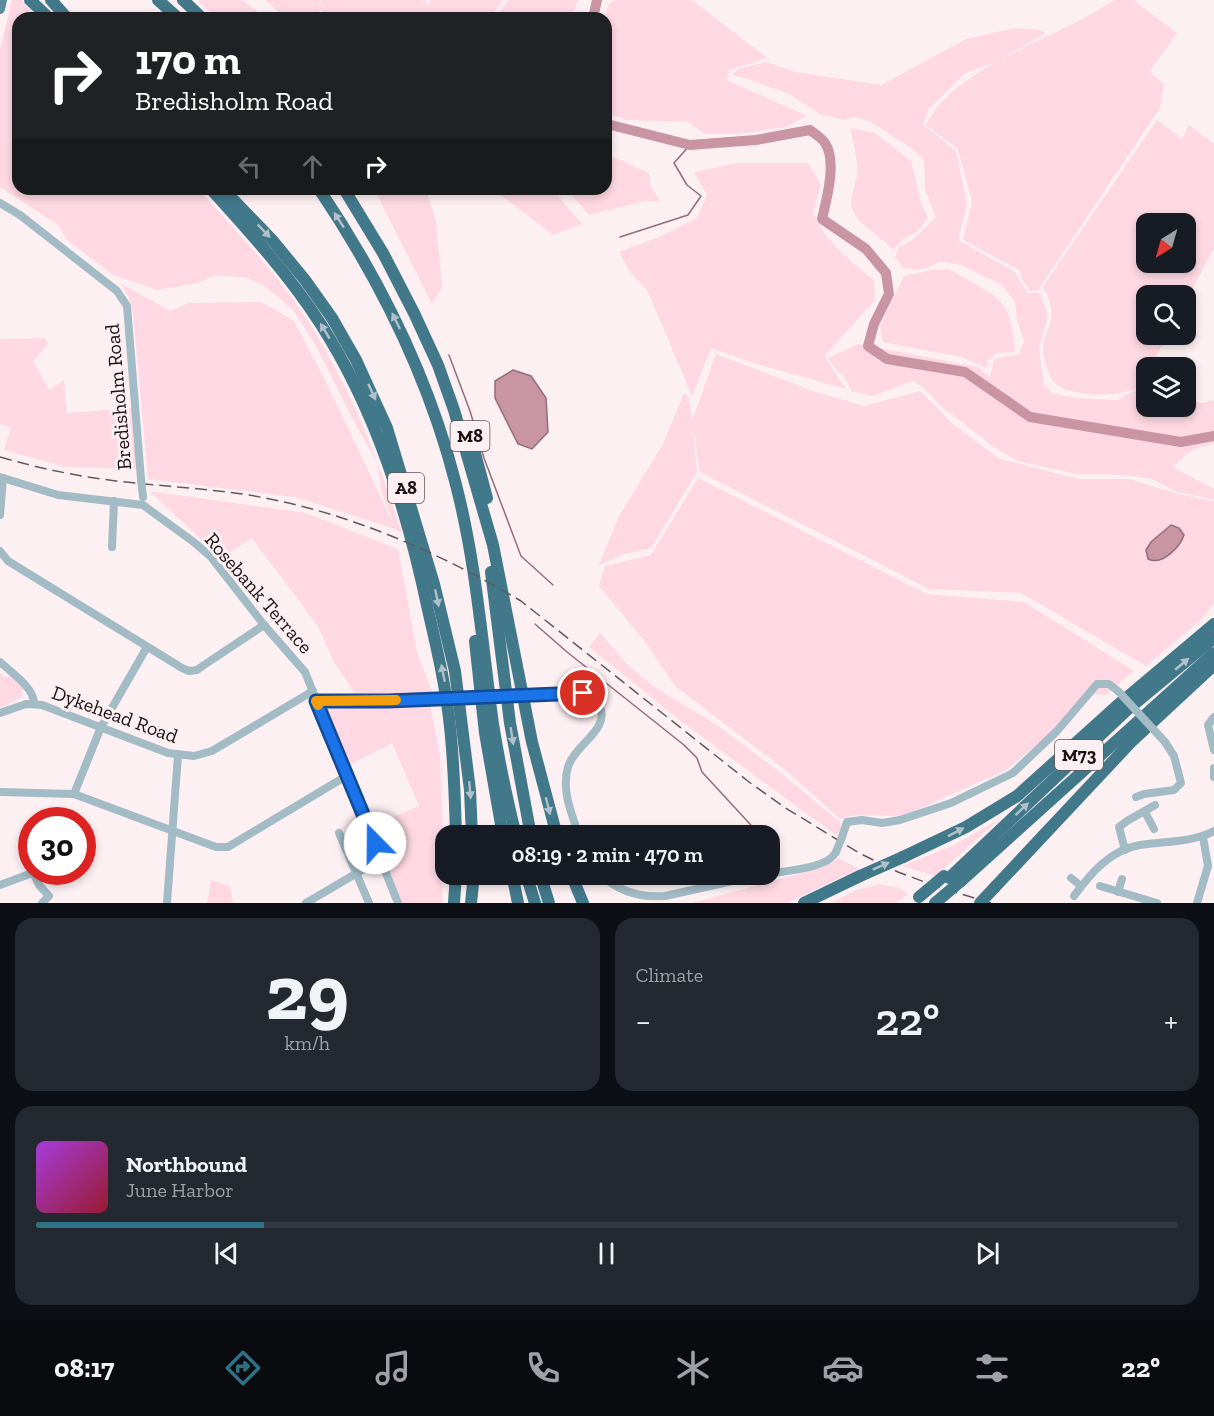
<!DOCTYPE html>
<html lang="en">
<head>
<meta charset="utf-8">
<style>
  :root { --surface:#171b24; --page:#242831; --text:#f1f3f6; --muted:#9ea1a6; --line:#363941; --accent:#307084 }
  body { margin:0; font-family:"Zilla Slab",serif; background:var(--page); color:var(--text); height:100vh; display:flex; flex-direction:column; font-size:22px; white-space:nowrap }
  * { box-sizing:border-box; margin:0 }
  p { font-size:20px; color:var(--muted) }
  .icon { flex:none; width:33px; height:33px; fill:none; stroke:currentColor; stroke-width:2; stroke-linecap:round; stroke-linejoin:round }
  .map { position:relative; height:903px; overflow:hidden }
  .details { display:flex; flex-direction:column; gap:15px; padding:15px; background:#0d0f14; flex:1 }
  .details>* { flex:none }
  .banner { position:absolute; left:12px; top:12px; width:600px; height:183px; border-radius:18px; box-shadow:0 3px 9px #0003; background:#202124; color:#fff; overflow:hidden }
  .needle { width:39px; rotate:217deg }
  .controls { position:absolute; left:1136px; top:213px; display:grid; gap:12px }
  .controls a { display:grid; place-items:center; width:60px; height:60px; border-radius:12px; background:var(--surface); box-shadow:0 3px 9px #0003; font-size:30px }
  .speed { position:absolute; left:18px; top:807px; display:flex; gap:12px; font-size:30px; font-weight:700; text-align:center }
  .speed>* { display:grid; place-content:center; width:78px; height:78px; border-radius:50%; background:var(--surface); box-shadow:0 3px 9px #0003; line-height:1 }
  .speed .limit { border:9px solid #d22; background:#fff; color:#111 }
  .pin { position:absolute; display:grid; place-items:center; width:51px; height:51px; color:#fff; margin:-26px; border:3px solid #fff; border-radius:50%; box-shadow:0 2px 6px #0007 }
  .me { position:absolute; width:66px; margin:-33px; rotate:338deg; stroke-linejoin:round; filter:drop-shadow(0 0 4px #0008) }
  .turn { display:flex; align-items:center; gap:21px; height:126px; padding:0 24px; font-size:27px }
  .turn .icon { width:78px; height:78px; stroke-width:2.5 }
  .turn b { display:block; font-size:42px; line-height:51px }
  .lanes { display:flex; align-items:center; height:57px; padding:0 24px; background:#0003; justify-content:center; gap:30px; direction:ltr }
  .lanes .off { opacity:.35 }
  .big { font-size:45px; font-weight:600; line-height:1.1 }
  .details .widget { flex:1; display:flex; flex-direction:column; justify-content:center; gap:9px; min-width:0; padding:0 21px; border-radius:18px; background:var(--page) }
  .details .dial { align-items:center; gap:0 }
  .dial b { font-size:78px; line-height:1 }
  .song { display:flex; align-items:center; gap:18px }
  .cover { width:72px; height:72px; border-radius:9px; background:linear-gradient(135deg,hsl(280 70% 55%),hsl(350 70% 35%)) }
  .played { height:6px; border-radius:3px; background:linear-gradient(90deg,var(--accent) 20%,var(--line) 20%) }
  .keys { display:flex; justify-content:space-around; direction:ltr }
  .heat { display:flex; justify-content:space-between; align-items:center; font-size:33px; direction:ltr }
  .details .tiles { flex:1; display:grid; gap:15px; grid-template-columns:1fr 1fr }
  .widget:last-child { grid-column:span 2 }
  .trip { position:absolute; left:435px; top:825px; width:345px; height:60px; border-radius:18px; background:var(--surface); box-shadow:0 3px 9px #0003; font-weight:600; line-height:60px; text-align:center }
  .tabs { display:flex; height:96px; justify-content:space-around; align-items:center; background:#090b0e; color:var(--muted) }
  .tabs .icon { width:42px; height:42px }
  .tabs .current { color:var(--accent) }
  .tabs b { font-size:27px; color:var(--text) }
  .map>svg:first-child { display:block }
</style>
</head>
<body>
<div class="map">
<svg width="1214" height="903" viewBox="0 0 1214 903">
  <rect width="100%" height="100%" fill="#fdf0f3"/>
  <g fill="#fed9e3" fill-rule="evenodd">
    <path d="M 12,0 L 22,0 L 38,18 L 18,18 L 18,189 L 198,189 C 236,230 275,272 306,318 C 350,386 378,458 402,534 L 395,529 L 295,497 L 148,479 L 133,313 L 129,298 L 120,283 L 170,311 L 188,303 L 262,302 L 294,321 L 327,384 L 394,525 L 382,493 L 377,462 L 353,420 L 315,344 L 293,310 L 265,286 L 247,278 L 216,275 L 198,283 L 157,290 L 113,275 L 67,240 L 58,225 L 0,187 L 0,49 Z"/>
    <polygon points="200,0 242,0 267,18 216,18 199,2"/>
    <polygon points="265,0 320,0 319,6 322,0 422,0 430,5 430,0 503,0 490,18 326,18 318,7 323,18 285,18"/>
    <polygon points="509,0 578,0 571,18 494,18"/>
    <polygon points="615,0 692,0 767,58 729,70 727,80 807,116 786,127 739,134 705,134 688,122 628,120 612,115 606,100 606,18 604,18 609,4"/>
    <path d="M 1114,0 L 1133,0 L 1177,33 L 1149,72 L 1164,84 L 1160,108 L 1038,290 L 1030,291 L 1023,281 L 1019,270 L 963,240 L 972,202 L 961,160 L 957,148 L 926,125 C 930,119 934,111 939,105 C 981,58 1061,36 1114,0 Z"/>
    <path d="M 1015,28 L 1041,30 L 1045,34 L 995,62 L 964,74 L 929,109 L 923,124 L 956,151 L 967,205 L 958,240 L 1015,272 L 1027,293 L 1040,293 L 1048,316 L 1039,348 L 1044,384 L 1053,394 L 1078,398 L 1117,400 L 1135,390 L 1146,388 L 1146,406 L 1185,406 L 1185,398 L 1201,403 L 1214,400 L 1214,444 C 1193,447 1188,452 1173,467 L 1214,489 L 1214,500 L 1175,491 L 1152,479 L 1125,475 L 1076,474 L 1017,461 L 994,447 L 942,407 L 923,387 L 913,381 L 872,396 L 851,391 C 846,373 836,373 828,358 L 858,344 L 978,367 L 990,377 L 994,359 L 1019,354 L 1024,341 L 1017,320 L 1015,302 L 1002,285 L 959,264 L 941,262 L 918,270 L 903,268 L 895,257 L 899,247 L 914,239 L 936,217 L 925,190 L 924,160 L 914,150 L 871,122 L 855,117 L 843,120 L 820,114 L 789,94 L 745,78 L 732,75 L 738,69 L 766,62 L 796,72 L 881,85 L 966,39 Z"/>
    <path d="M 1157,120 L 1182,139 L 1189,125 L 1214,144 L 1214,248 L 1185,303 L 1185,296 L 1146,296 L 1146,334 L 1168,335 L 1150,367 L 1146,368 C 1146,373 1146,381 1141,385 C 1125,399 1065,398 1053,381 C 1047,372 1042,355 1043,345 C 1048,324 1055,323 1049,300 C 1047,294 1047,292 1042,288 ZM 1146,224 L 1185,224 L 1185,262 L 1146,262 Z"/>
    <path d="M 850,128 L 875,133 L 911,161 L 921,203 L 928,218 L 917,232 L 903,239 L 893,250 C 883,237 858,225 853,211 C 848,200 856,185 857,174 C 858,159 853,142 850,128 Z"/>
    <polygon points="606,154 647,172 650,176 650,185 660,201 641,202 589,215 566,189 606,189"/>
    <path d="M 738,163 L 808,163 L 821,185 L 813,213 C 826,243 849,260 874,280 L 875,300 L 824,356 L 846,389 L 750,362 L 711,348 L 692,396 L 648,292 L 628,269 L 619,252 L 661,236 L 697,218 L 707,195 L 694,172 Z"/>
    <polygon points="374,189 426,189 436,221 442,287 432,304"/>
    <polygon points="493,189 552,189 582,224 553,235"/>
    <path d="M 949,269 C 965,279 993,291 1004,306 C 1012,318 1014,338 1015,352 L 997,353 L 987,361 L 987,368 L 961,357 L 883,342 L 880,326 L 904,276 L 932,270 Z"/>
    <polygon points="45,338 48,344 33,361 49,390 64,380 67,413 132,408 137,469 65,467 4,450 11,428 0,424 0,339"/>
    <polygon points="716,354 813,391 864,406 920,391 955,426 1000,459 1079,479 1130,479 1175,493 1214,502 1214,603 1202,619 1146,666 1021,593 929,589 700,472 693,428 697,472 651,548 622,555 599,565 618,518 663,444 684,393 689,398 692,421"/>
    <polygon points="698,478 927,594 1024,602 1134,671 1106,695 1086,694 1057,729 1006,770 903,816 854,815 840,819 789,773 675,686 643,639 599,586 605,566 651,555"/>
    <polygon points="149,491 306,513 398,549 417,652 432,692 358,698 334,662 318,626 252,538 221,558"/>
    <polygon points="600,633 629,666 653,686 714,723 776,769 840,822 842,829 836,835 682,722 589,647"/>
    <polygon points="0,673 6,678 10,674 23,688 21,698 0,708"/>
    <polygon points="430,705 440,755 444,860 442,903 399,903 372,826 419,806 392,743 349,765 325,708"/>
    <polygon points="1001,818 935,876 902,866 952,846"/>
    <polygon points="839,858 858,869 787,903 692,903 821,868"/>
    <polygon points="211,880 230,886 233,903 207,903"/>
    <polygon points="879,884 900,888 908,894 896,903 832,903 854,891"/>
  </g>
  <g fill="#c995a4" stroke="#956d79" stroke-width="1.5">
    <polygon points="513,370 531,376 546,398 548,432 532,449 518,444 495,398 495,381"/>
    <path d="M 1171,525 L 1179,528 L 1184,535 C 1180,547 1162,566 1148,559 L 1146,550 L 1151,542 Z"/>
  </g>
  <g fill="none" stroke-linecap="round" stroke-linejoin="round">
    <g stroke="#956d79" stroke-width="1.5">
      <polyline points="620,237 688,215 701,196 687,185 674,163 690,145"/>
      <polyline points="449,355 470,411 484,458 521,556 553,585"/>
      <polyline points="535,624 567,652 684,745 697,758 702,772 761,836"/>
    </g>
    <g stroke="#c995a4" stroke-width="10">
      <polyline points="593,18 597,0"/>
      <path d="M 606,121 L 607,124 L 690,145 L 756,140 L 810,130 C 815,134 822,138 825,143 C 837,161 827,198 822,219 L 866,249 L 886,273 L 889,294 L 874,324 L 868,346 L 887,359 L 965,372 L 1030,417 L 1181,442 L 1214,436"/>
    </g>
    <g stroke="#a2bbc4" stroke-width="8">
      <polyline points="0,203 20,215 117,291 127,306 141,479"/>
      <polyline points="0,477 58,495 143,505 195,543 211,557 264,625 305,672 398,903"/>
      <polyline points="0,515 3,478"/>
      <polyline points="112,547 114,501"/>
      <polyline points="0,551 8,561 182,668 189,671 197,670 204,665 264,625"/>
      <path d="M 0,662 C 11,672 34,688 34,703"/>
      <path d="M 557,694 C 571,694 590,689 599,705 C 612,729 574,745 568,767 C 561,791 572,814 579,836"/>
      <polyline points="316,701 388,701 417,699"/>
      <polyline points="0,713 26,704 42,705 168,753 194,756 212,751 313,691"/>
      <polyline points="1214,717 1208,725 1214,750"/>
      <polyline points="1214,768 1214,777"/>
      <polyline points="0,792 74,794 216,847 228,847 348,775"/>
      <polyline points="74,794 101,727 147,647"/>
      <polyline points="1136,797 1144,794 1174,790 1181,783 1174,756 1165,742"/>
      <polyline points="1145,812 1154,829"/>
      <polyline points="339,833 369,903"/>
      <polyline points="842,837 847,822 862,820 882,823 900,820 951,803 1013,773 1057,731 1097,684 1109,684 1119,692"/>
      <polyline points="1125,850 1119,827 1127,821 1155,805"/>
      <polyline points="82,851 86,849"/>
      <polyline points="33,872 39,885 49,896 42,903"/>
      <path d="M 600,874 C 619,892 640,898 665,896 L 765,874"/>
      <path d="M 770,874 C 787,870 827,869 836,852"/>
      <polyline points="1071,878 1081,886"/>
      <polyline points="0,885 35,872"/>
      <polyline points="1100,886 1157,903"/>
      <polyline points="1118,892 1122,879"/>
      <path d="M 1074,896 C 1091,873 1110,850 1140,845 C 1165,841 1190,843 1214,831"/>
      <polyline points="167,903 178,755"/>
      <polyline points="306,903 381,859"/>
      <polyline points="1197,903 1208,866 1203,837"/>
    </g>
    <polyline stroke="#5c8b9b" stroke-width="10" points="0,9 2,0"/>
    <g stroke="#41798b" stroke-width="12">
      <polyline points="30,0 49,18"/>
      <polyline points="51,0 67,18"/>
      <polyline points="158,0 178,18"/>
      <polyline points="183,0 202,18"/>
      <path d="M 211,189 C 249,231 289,275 320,323 C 376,410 407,510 428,610 C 437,649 446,687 450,727 C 454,763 455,799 456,836"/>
      <polyline points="223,189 273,241 305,280 332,318 356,360 387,428 434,584 455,671 470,790 472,836"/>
      <path d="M 319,189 C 379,278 428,376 455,481 C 476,560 482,643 493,724 C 499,762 507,799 516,836"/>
      <polyline points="344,189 383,253 414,313 438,365 454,410 493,545 532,742 557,836"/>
      <polyline points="472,442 487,498"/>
      <polyline points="491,572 510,723 531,836"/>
      <polyline points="475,641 485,733 503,836"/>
      <polyline points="903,857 966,827 1017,796 1119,704 1214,624"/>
      <polyline points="512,874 518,903"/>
      <polyline points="526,874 535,903"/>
      <polyline points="540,874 549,903"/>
      <polyline points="571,874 583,903"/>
      <polyline points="949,878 1126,711 1214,638"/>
      <polyline points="961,881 1214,653"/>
      <polyline points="995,887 1132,741 1214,665"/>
      <polyline points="454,903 456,874"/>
      <polyline points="471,903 474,874"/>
      <polyline points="804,903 860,876"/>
    </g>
    <path stroke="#64585b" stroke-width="1.5" stroke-dasharray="12 6" stroke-linecap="butt" d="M 0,457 C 38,468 76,476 116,481 C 158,486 200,488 242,494 C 341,509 435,550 521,601 L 749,782 L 784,807 L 859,853 L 898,872 L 938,887 L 991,903"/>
    <g stroke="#a2bbc4" stroke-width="8">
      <polyline points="141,479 143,497"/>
      <polyline points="1119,692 1165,742"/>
      <polyline points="417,699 557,694"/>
      <polyline points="836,852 842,837"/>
    </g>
    <g stroke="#41798b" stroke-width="12">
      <polyline points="860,876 903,857"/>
      <polyline points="919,897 944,876"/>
      <polyline points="935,903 961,881"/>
      <polyline points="980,903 995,887"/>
    </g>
  </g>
  <defs><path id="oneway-solid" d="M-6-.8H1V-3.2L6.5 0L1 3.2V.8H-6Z" transform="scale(1.5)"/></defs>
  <g fill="#b2c0c9">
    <use href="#oneway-solid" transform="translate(339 220) rotate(-123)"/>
    <use href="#oneway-solid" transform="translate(264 231) rotate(46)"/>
    <use href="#oneway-solid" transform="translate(396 321) rotate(-116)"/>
    <use href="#oneway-solid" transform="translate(325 331) rotate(-121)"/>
    <use href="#oneway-solid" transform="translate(372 392) rotate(65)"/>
    <use href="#oneway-solid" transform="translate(437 598) rotate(78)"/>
    <use href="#oneway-solid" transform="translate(1182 664) rotate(-40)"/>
    <use href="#oneway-solid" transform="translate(443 673) rotate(-101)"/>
    <use href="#oneway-solid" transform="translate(512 736) rotate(81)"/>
    <use href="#oneway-solid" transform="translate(470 790) rotate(85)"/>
    <use href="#oneway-solid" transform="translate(548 806) rotate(76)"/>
    <use href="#oneway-solid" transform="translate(1022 809) rotate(-43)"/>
    <use href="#oneway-solid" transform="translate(956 832) rotate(-27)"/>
    <use href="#oneway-solid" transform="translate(881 866) rotate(-24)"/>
  </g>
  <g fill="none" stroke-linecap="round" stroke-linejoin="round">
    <defs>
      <polyline id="route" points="375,843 316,701 388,701 583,693"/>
    </defs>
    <use href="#route" stroke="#114b97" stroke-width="15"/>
    <use href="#route" stroke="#1a73e8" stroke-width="10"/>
    <polyline stroke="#f59e0b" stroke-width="10" points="318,705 316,701 396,700"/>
  </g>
  <g text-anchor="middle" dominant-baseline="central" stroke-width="6" stroke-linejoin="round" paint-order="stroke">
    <g fill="#fdf0f3" stroke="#605457" stroke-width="1.5">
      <rect x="450.5" y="421" width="39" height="30" rx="4.5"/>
      <rect x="388" y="473" width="36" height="30" rx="4.5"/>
      <rect x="1055" y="740" width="48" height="30" rx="4.5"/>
    </g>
    <g font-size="18" font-weight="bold" fill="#1c1114">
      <text x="470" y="436">M8</text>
      <text x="406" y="488">A8</text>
      <text x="1079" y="755">M73</text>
    </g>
    <g font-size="20" fill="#1c1114" stroke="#fdf0f3">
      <text transform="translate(118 397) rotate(-95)">Bredisholm Road</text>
      <text transform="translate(259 593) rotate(49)">Rosebank Terrace</text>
      <text transform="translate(115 714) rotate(20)">Dykehead Road</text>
    </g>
  </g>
</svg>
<div class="controls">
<a><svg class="needle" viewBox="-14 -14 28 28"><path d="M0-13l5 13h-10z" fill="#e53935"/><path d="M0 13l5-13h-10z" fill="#9ea1a6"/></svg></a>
<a><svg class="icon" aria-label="search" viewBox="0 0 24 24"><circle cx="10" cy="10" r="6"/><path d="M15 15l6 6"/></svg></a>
<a><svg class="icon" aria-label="layers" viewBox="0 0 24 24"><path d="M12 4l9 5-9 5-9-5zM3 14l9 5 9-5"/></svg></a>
</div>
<div class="speed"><div class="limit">30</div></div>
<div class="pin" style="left:583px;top:693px;background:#d93025"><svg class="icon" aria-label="arrive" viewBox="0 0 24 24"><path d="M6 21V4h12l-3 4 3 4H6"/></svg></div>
<svg class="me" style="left:375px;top:843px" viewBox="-20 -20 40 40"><circle r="19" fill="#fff"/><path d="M0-13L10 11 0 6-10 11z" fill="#1a73e8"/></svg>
<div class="trip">08:19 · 2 min · 470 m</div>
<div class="banner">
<div class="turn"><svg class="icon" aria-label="right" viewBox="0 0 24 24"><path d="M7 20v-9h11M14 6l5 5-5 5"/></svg><div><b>170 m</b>Bredisholm Road</div></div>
<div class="lanes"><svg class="icon off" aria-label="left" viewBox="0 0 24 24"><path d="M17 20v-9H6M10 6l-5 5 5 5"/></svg><svg class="icon off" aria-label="ahead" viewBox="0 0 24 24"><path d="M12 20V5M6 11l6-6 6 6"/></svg><svg class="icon" aria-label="right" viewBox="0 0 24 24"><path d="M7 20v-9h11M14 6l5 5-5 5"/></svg></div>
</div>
</div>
<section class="details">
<div class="tiles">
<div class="widget dial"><b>29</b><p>km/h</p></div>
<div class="widget"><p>Climate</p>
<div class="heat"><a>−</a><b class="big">22°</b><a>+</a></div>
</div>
<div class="widget">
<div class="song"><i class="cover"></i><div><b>Northbound</b><p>June Harbor</p></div></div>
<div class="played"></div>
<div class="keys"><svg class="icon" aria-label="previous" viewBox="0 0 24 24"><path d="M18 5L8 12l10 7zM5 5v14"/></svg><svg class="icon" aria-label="pause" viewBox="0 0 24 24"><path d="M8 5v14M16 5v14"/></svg><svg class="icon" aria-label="next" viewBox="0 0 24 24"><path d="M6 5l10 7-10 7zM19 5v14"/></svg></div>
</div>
</div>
</section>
<nav class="tabs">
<b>08:17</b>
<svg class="icon current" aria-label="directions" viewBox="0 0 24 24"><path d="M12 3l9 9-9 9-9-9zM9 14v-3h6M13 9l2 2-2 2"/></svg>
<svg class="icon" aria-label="music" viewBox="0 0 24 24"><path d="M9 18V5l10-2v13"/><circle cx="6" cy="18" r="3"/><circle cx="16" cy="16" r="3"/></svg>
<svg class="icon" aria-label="phone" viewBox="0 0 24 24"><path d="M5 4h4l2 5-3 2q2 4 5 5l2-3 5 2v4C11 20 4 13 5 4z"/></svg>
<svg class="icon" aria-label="climate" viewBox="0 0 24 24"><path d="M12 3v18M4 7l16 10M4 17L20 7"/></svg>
<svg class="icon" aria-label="car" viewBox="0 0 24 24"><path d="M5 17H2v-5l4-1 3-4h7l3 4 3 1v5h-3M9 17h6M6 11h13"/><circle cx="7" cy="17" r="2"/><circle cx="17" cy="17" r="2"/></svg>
<svg class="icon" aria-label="filters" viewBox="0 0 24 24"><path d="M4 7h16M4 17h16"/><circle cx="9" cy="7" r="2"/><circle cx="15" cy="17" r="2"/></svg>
<b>22°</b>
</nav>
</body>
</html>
